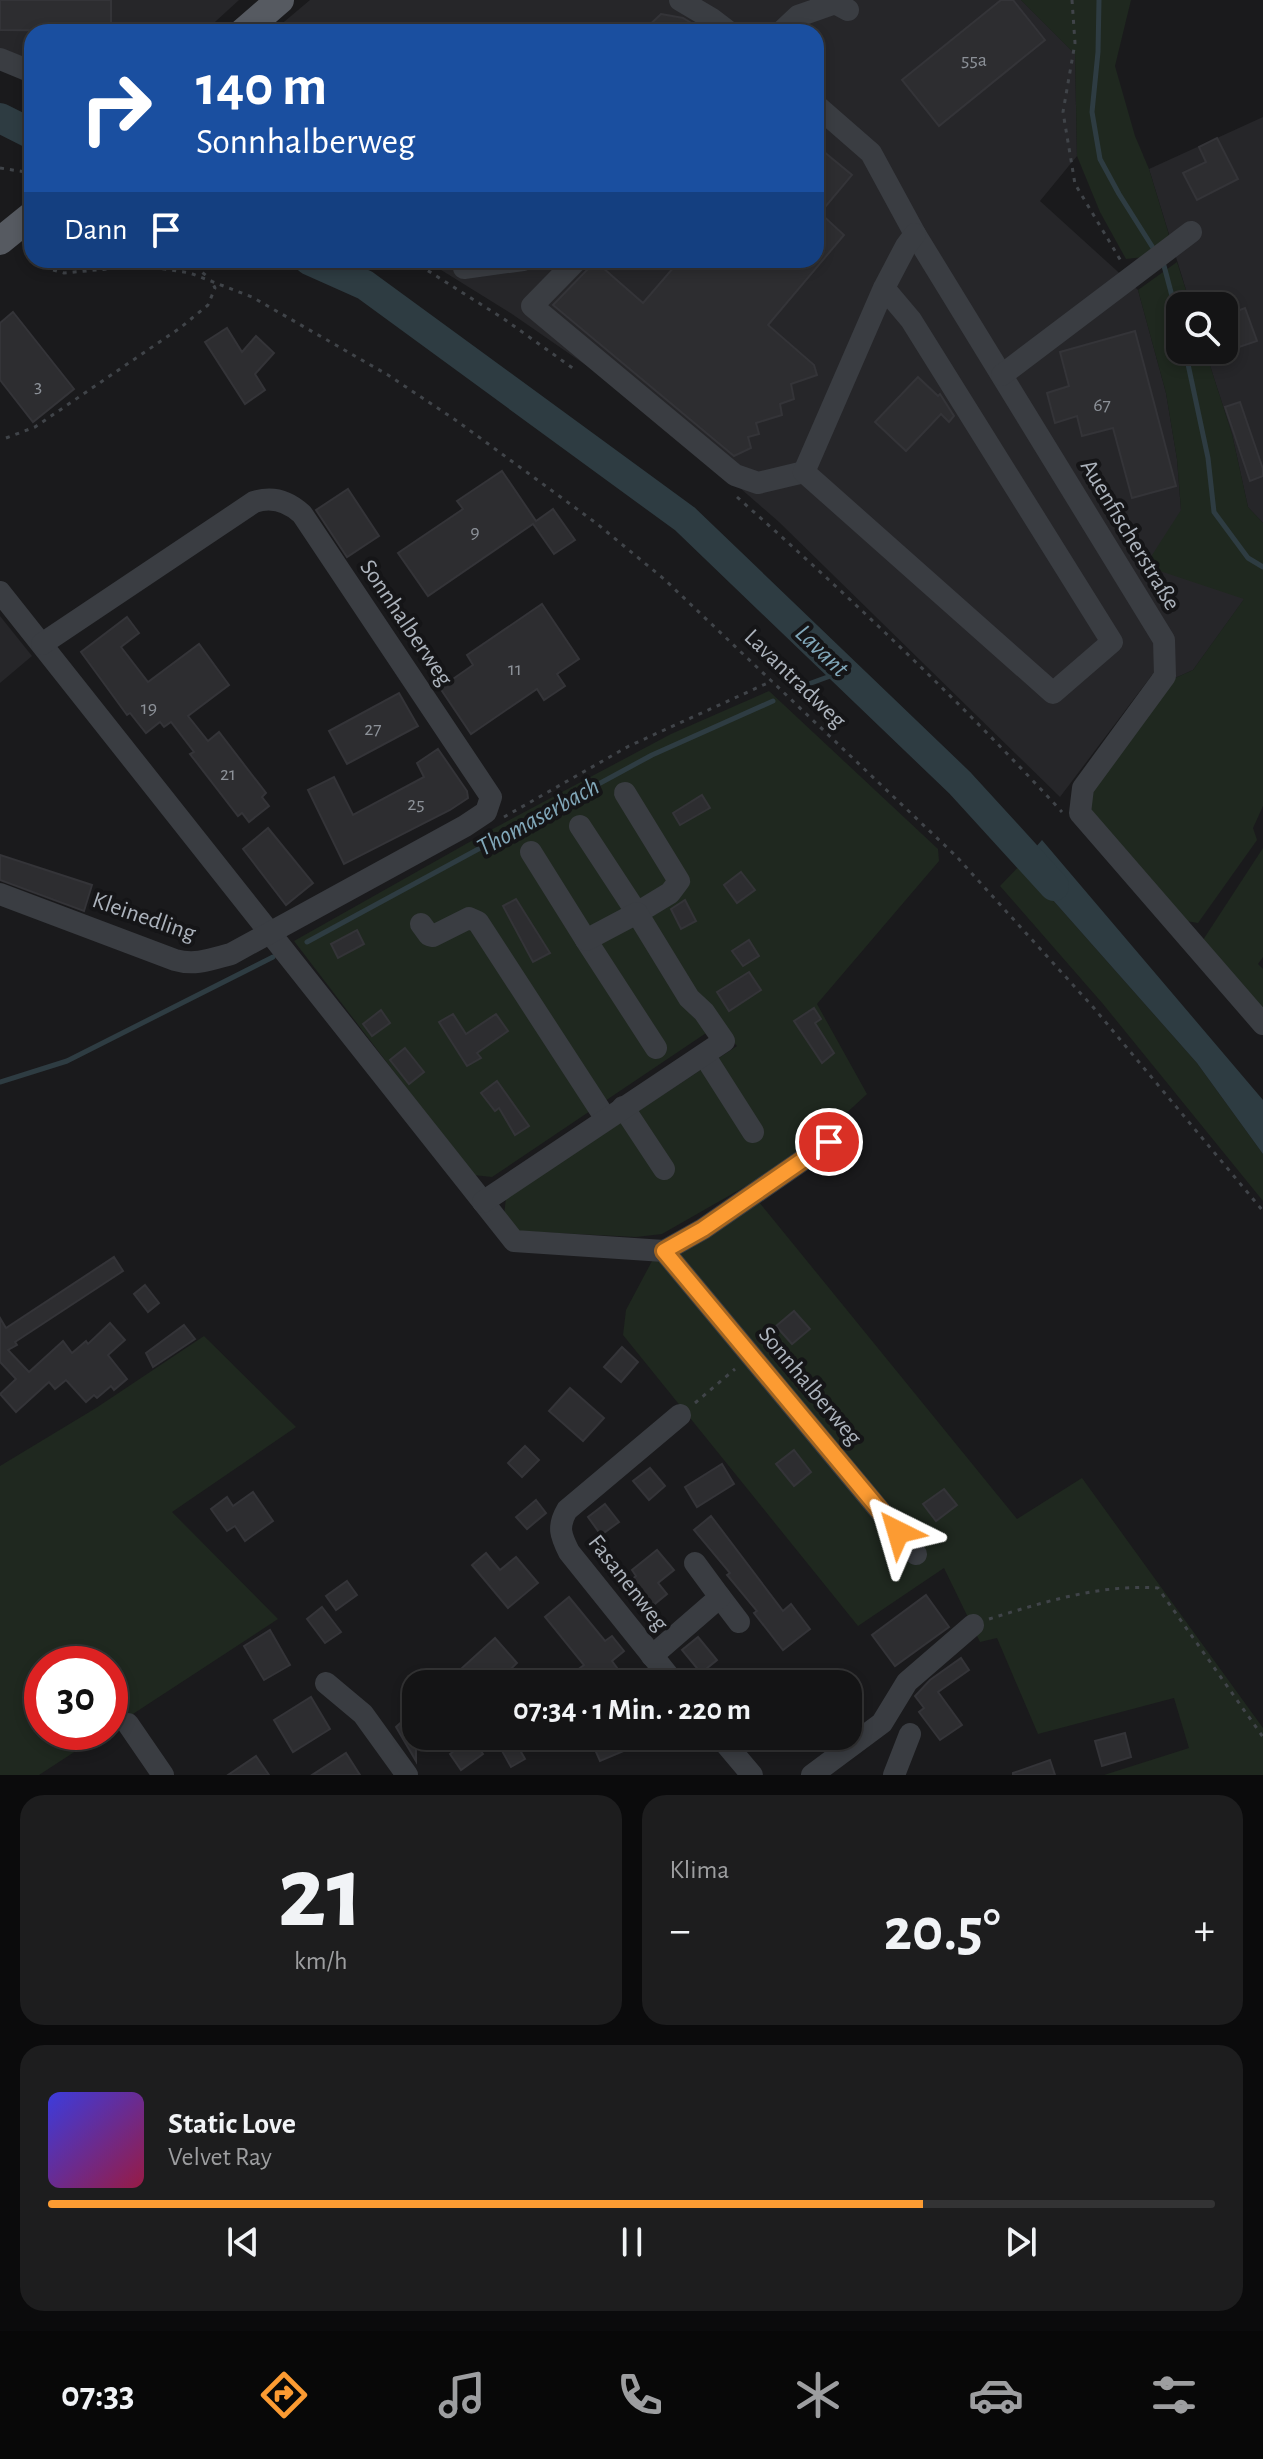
<!DOCTYPE html>
<html lang="de">
<head>
<meta charset="utf-8">
<style>
  :root { --surface:#141415; --page:#1d1d1e; --text:#f1f3f6; --muted:#9d9ea0; --line:#333334; --accent:#fc9b32 }
  body { margin:0; font-family:"Alegreya Sans",sans-serif; background:var(--page); color:var(--text); height:100vh; display:flex; flex-direction:column; font-size:30px; white-space:nowrap }
  * { box-sizing:border-box; margin:0 }
  p { font-size:26px; color:var(--muted) }
  .icon { flex:none; width:44px; height:44px; fill:none; stroke:currentColor; stroke-width:2; stroke-linecap:round; stroke-linejoin:round }
  .map { position:relative; height:1775px; overflow:hidden }
  .details { display:flex; flex-direction:column; gap:20px; padding:20px; background:#0b0b0c; flex:1 }
  .details>* { flex:none }
  .guide { position:absolute; left:24px; top:24px; width:800px; height:244px; border-radius:24px; box-shadow:0 4px 12px #0003,0 0 0 2px var(--line); background:#1a4fa0; color:#fff; overflow:hidden }
  .tools { position:absolute; left:1166px; top:292px; display:grid; gap:16px }
  .tools a { display:grid; place-items:center; width:72px; height:72px; border-radius:16px; background:var(--surface); box-shadow:0 4px 12px #0003,0 0 0 2px var(--line); font-size:40px }
  .speed { position:absolute; left:24px; top:1646px; display:flex; gap:16px; font-size:40px; font-weight:700; text-align:center }
  .speed>* { display:grid; place-content:center; width:104px; height:104px; border-radius:50%; background:var(--surface); box-shadow:0 4px 12px #0003,0 0 0 2px var(--line); line-height:1 }
  .speed .limit { border:12px solid #d22; background:#fff; color:#111 }
  .pin { position:absolute; display:grid; place-items:center; width:68px; height:68px; color:#fff; margin:-34px; border:4px solid #fff; border-radius:50%; box-shadow:0 2px 8px #0007 }
  .me { position:absolute; width:88px; margin:-44px; rotate:320deg; stroke-linejoin:round; filter:drop-shadow(0 0 6px #0008) }
  .turn { display:flex; align-items:center; gap:28px; height:168px; padding:0 40px; font-size:36px }
  .turn .icon { width:104px; height:104px; stroke-width:2.5 }
  .turn b { display:block; font-size:56px; line-height:68px }
  .then { display:flex; align-items:center; height:76px; padding:0 40px; background:#0003; gap:16px; font-size:30px }
  .big { font-size:60px; font-weight:600; line-height:1.1 }
  .details .card { flex:1; display:flex; flex-direction:column; justify-content:center; gap:12px; min-width:0; padding:0 28px; border-radius:24px; background:var(--page) }
  .details .dial { align-items:center; gap:0 }
  .dial b { font-size:104px; line-height:1 }
  .song { display:flex; align-items:center; gap:24px }
  .cover { width:96px; height:96px; border-radius:12px; background:linear-gradient(135deg,hsl(240 70% 55%),hsl(340 70% 35%)) }
  .played { height:8px; border-radius:4px; background:linear-gradient(90deg,var(--accent) 75%,var(--line) 75%) }
  .keys { display:flex; justify-content:space-around; direction:ltr }
  .heat { display:flex; justify-content:space-between; align-items:center; font-size:44px; direction:ltr }
  .details .tiles { flex:1; display:grid; gap:20px; grid-template-columns:1fr 1fr }
  .card:last-child { grid-column:span 2 }
  .trip { position:absolute; left:402px; top:1670px; width:460px; height:80px; border-radius:24px; background:var(--surface); box-shadow:0 4px 12px #0003,0 0 0 2px var(--line); font-weight:600; line-height:80px; text-align:center }
  .tabs { display:flex; height:128px; justify-content:space-around; align-items:center; background:#080808; color:var(--muted) }
  .tabs .icon { width:56px; height:56px }
  .tabs .on { color:var(--accent) }
  .tabs b { font-size:36px; color:var(--text) }
  .map>svg:first-child { display:block }
</style>
</head>
<body>
<div class="map">
<svg width="1263" height="1775" viewBox="0 0 1263 1775">
  <rect width="100%" height="100%" fill="#1a1a1c"/>
  <g fill="#262629">
    <polygon points="0,0 239,0 204,32 32,32 32,63 0,49"/>
    <polygon points="310,0 1021,0 1075,54 1077,156 1040,201 1138,290 1166,393 1177,459 1181,510 1245,598 1193,670 1173,679 1152,675 1060,797 779,522 652,411 512,314 425,260 816,260 816,32 272,32"/>
    <polygon points="1263,117 1263,523 1248,507 1232,434 1205,350 1224,350 1224,306 1191,306 1149,169"/>
    <polygon points="0,616 32,656 0,683"/>
  </g>
  <g fill="#1f281f">
    <polygon points="1021,0 1131,0 1115,66 1135,136 1149,169 1169,235 1144,257 1126,259 1100,212 1077,156 1075,54"/>
    <polygon points="1177,262 1191,306 1180,306 1180,350 1205,350 1232,434 1248,507 1263,523 1263,806 1253,828 1257,840 1198,923 1186,921 1090,810 1090,793 1173,679 1193,670 1244,599 1145,566 1181,510 1177,459 1166,393 1138,290"/>
    <polygon points="769,691 938,849 939,861 817,1004 867,1094 828,1130 781,1166 662,1234 636,1237 517,1231 504,1215 506,1198 737,1046 718,1025 492,1177 473,1175 294,941 489,831 671,734"/>
    <polygon points="1263,848 1263,957 1258,964 1263,969 1263,1010 1203,940"/>
    <polygon points="1021,864 1197,1063 1263,1154 1263,1201 1103,1004 1000,886"/>
    <polygon points="759,1202 1017,1519 1082,1478 1263,1728 1263,1775 1104,1775 1189,1748 1174,1698 1038,1734 997,1638 980,1642 944,1568 858,1626 623,1335 626,1310 652,1261 692,1247"/>
    <polygon points="204,1336 296,1427 172,1512 278,1619 110,1729 110,1664 42,1664 42,1732 105,1732 39,1775 0,1775 0,1466 96,1408"/>
  </g>
  <polygon fill="#2e3c42" points="1042,840 1263,1100 1263,1154 1197,1063 1021,864"/>
  <g fill="none" stroke-linecap="round" stroke-linejoin="round">
    <g stroke="#2e3c42" stroke-width="5">
      <polyline points="1099,0 1098,52 1092,112 1100,159 1119,194 1155,251"/>
      <polyline points="1163,262 1180,326"/>
      <polyline points="1185,350 1208,458 1214,512 1248,558 1263,567"/>
      <polyline points="803,686 844,671"/>
      <polyline points="307,942 652,755 773,701"/>
      <polyline points="0,1082 67,1061 273,957"/>
    </g>
    <g stroke="#2e3c42" stroke-width="30">
      <polyline points="0,118 32,134"/>
      <polyline points="309,260 365,285 685,519 960,783 1054,886"/>
    </g>
  </g>
  <g fill="#2d2d30" stroke="#343438" stroke-width="2">
    <polygon points="0,0 111,0 111,31 0,30"/>
    <polygon points="1001,0 1013,0 1045,40 939,126 902,80"/>
    <polygon points="661,14 683,18 706,32 642,32"/>
    <polygon points="1217,138 1238,179 1197,200 1183,173 1206,162 1199,147"/>
    <polygon points="823,151 852,175 820,213 844,235 768,325 814,365 817,375 791,384 794,399 780,404 782,415 756,423 759,434 748,437 751,448 734,456 553,305 587,270 591,260 594,260 643,303 680,260 816,260 816,159"/>
    <polygon points="1245,308 1257,341 1224,352 1224,316"/>
    <polygon points="13,312 74,389 33,422 0,380 0,323"/>
    <polygon points="227,328 242,352 256,336 274,353 255,374 265,390 245,404 205,342"/>
    <polygon points="1135,331 1176,486 1132,498 1113,428 1082,436 1077,416 1055,423 1047,393 1069,386 1060,352"/>
    <polygon points="918,377 938,396 940,394 954,416 949,422 941,414 906,451 875,422"/>
    <polygon points="1240,402 1263,469 1263,476 1250,481 1225,407"/>
    <polygon points="502,471 536,521 553,509 575,540 554,554 533,524 428,596 398,553 463,509 457,501"/>
    <polygon points="348,489 379,536 347,557 316,510"/>
    <polygon points="542,604 579,659 557,674 565,686 544,700 537,689 471,734 440,688 473,665 467,655"/>
    <polygon points="127,617 139,633 121,647 148,682 199,644 229,685 188,716 208,741 219,732 266,793 262,797 269,806 249,822 242,813 238,816 190,754 194,752 171,722 164,727 160,722 146,733 130,713 127,715 81,652"/>
    <polygon points="399,693 418,726 347,764 329,731"/>
    <polygon points="438,749 467,791 468,798 450,810 344,864 308,790 334,777 353,815 424,777 417,763"/>
    <polygon points="702,795 710,808 680,825 673,813"/>
    <polygon points="268,828 313,883 286,905 243,849"/>
    <polygon points="0,855 92,885 84,911 0,880"/>
    <polygon points="741,872 755,890 737,903 724,885"/>
    <polygon points="516,899 550,953 533,962 503,906"/>
    <polygon points="685,900 696,921 681,929 671,909"/>
    <polygon points="357,930 364,944 338,958 331,944"/>
    <polygon points="749,940 759,956 743,966 732,951"/>
    <polygon points="749,972 761,990 729,1011 717,992"/>
    <polygon points="814,1008 821,1019 815,1023 834,1053 822,1063 794,1021"/>
    <polygon points="381,1010 390,1023 372,1036 363,1024"/>
    <polygon points="453,1014 466,1034 496,1014 508,1031 477,1053 481,1058 467,1066 439,1022"/>
    <polygon points="405,1048 424,1072 409,1084 390,1060"/>
    <polygon points="497,1081 529,1126 515,1135 499,1108 495,1111 481,1093"/>
    <polygon points="114,1257 123,1271 15,1342 17,1345 8,1350 29,1372 63,1341 72,1353 86,1341 88,1344 110,1323 125,1340 108,1355 127,1379 114,1390 111,1386 97,1398 94,1395 86,1402 66,1380 55,1389 49,1382 16,1412 0,1394 16,1379 0,1362 0,1318 6,1328"/>
    <polygon points="145,1285 159,1303 148,1312 134,1294"/>
    <polygon points="794,1311 810,1329 792,1344 776,1326"/>
    <polygon points="184,1325 195,1339 153,1367 146,1353"/>
    <polygon points="622,1347 638,1362 621,1382 604,1367"/>
    <polygon points="570,1388 604,1418 583,1441 549,1411"/>
    <polygon points="525,1446 539,1460 522,1477 508,1463"/>
    <polygon points="794,1450 811,1472 794,1486 776,1464"/>
    <polygon points="722,1464 734,1484 697,1507 685,1487"/>
    <polygon points="650,1468 665,1486 649,1500 633,1481"/>
    <polygon points="944,1489 957,1505 936,1521 923,1504"/>
    <polygon points="253,1492 273,1521 245,1541 235,1526 227,1531 211,1509 227,1497 233,1506"/>
    <polygon points="536,1500 546,1513 527,1529 516,1517"/>
    <polygon points="605,1504 619,1522 601,1535 588,1517"/>
    <polygon points="711,1516 783,1611 791,1604 810,1629 783,1650 754,1613 757,1611 727,1575 730,1573 694,1530"/>
    <polygon points="657,1550 674,1570 658,1583 667,1594 645,1612 624,1586 636,1576 632,1570"/>
    <polygon points="486,1553 500,1570 516,1557 538,1583 508,1608 472,1565"/>
    <polygon points="347,1581 357,1595 336,1610 326,1596"/>
    <polygon points="926,1595 949,1627 895,1666 872,1635"/>
    <polygon points="569,1597 605,1641 612,1636 624,1651 612,1661 623,1676 611,1684 585,1684 576,1671 584,1665 545,1617"/>
    <polygon points="322,1607 341,1632 325,1643 307,1619"/>
    <polygon points="270,1630 290,1665 264,1680 244,1646"/>
    <polygon points="698,1637 717,1660 701,1673 682,1650"/>
    <polygon points="495,1638 517,1663 496,1683 486,1672 475,1682 462,1668"/>
    <polygon points="961,1658 969,1670 938,1692 962,1725 940,1740 919,1712 924,1708 915,1696 930,1680"/>
    <polygon points="311,1697 330,1729 293,1752 274,1720"/>
    <polygon points="416,1709 416,1736 438,1736 416,1749 416,1761 396,1727"/>
    <polygon points="1125,1733 1131,1757 1102,1766 1095,1741"/>
    <polygon points="504,1736 512,1736 525,1759 511,1767 496,1740"/>
    <polygon points="589,1736 620,1736 626,1750 600,1761"/>
    <polygon points="472,1738 483,1754 461,1770 450,1754"/>
    <polygon points="346,1753 360,1775 312,1775"/>
    <polygon points="256,1756 269,1775 228,1775"/>
    <polygon points="1050,1760 1055,1775 1013,1775 1013,1773"/>
  </g>
  <g fill="none" stroke-linecap="round" stroke-linejoin="round">
    <g stroke="#404449" stroke-width="3" stroke-dasharray="4 6" stroke-linecap="butt">
      <polyline points="1072,0 1075,43 1063,112 1075,184 1121,261"/>
      <polyline points="0,168 32,173"/>
      <polyline points="25,249 32,256"/>
      <polyline points="36,260 49,269 64,273 128,267 165,269 190,273 252,297 388,375 457,421 596,523 664,579 956,856 1093,1007 1263,1211"/>
      <polyline points="187,260 209,278"/>
      <polyline points="411,260 504,319 574,369"/>
      <polyline points="6,438 35,427 180,328 208,305 215,288 211,280"/>
      <path d="M 737,497 C 850,597 960,701 1062,812"/>
      <polyline points="504,817 629,746 772,681"/>
      <polyline points="695,1403 735,1369"/>
      <path d="M 989,1619 C 1044,1602 1100,1584 1158,1588 L 1263,1737"/>
    </g>
    <g stroke="#3a3d42" stroke-width="22">
      <polyline points="680,0 712,19 729,32"/>
      <polyline points="781,32 798,16 835,3 848,10"/>
      <polyline points="0,59 32,72"/>
      <polyline points="816,105 871,153 915,234 1164,640 1165,676 1083,788 1080,813 1263,1024"/>
      <polyline points="577,260 532,306 735,475 758,483 804,472"/>
      <polyline points="464,268 523,260"/>
      <polyline points="884,288 911,320 1112,642 1053,693 804,472 884,288 906,246 915,234"/>
      <polyline points="1002,375 1191,232"/>
      <polyline points="0,592 514,1241 664,1251 916,1554"/>
      <polyline points="580,826 637,913 670,893 679,881 625,793"/>
      <path d="M 0,894 L 175,960 C 195,966 212,959 231,954 L 465,826 L 486,812 L 491,797 L 302,514 C 288,501 272,496 254,502 L 42,644"/>
      <polyline points="421,924 429,935 433,936 469,918 478,922 606,1119"/>
      <polyline points="586,940 656,1048"/>
      <polyline points="704,1055 753,1132"/>
      <polyline points="623,1107 664,1169"/>
      <polyline points="483,1202 724,1041 704,1012 689,998 637,913 586,940 531,852"/>
      <polyline points="664,1251 703,1229 829,1142"/>
      <polyline points="720,1597 739,1622"/>
      <polyline points="652,1656 720,1597 695,1563"/>
      <polyline points="326,1683 363,1714 407,1775"/>
      <path d="M 675,1684 L 569,1552 C 561,1536 557,1527 567,1510 L 680,1415"/>
      <polyline points="128,1724 163,1775"/>
      <polyline points="719,1736 752,1775"/>
      <polyline points="812,1775 882,1723 907,1682 973,1625"/>
      <polyline points="894,1775 910,1734"/>
    </g>
    <g stroke="#565a61" stroke-width="28">
      <polyline points="243,32 280,0"/>
      <polyline points="0,241 32,215"/>
    </g>
  </g>
  <g fill="none" stroke-linecap="round" stroke-linejoin="round">
    <defs>
      <polyline id="route" points="829,1142 703,1229 664,1251 898,1532"/>
    </defs>
    <use href="#route" stroke="#a46520" stroke-width="20"/>
    <use href="#route" stroke="#fc9b32" stroke-width="14"/>
  </g>
  <g text-anchor="middle" dominant-baseline="central" stroke-width="8" stroke-linejoin="round" paint-order="stroke">
    <g font-size="20" fill="#8c9198">
      <text x="974" y="60">55a</text>
      <text x="38" y="386">3</text>
      <text x="1102" y="405">67</text>
      <text x="475" y="532">9</text>
      <text x="515" y="669">11</text>
      <text x="149" y="708">19</text>
      <text x="373" y="729">27</text>
      <text x="228" y="774">21</text>
      <text x="416" y="804">25</text>
    </g>
    <g font-size="24" fill="#acb3bc" stroke="#151517">
      <text transform="translate(1130 535) rotate(59)">Auenfischerstraße</text>
      <text transform="translate(406 623) rotate(56)">Sonnhalberweg</text>
      <text transform="translate(795 679) rotate(44)">Lavantradweg</text>
      <text transform="translate(144 917) rotate(19)">Kleinedling</text>
      <text transform="translate(810 1386) rotate(50)">Sonnhalberweg</text>
      <text transform="translate(628 1583) rotate(52)">Fasanenweg</text>
    </g>
    <g font-size="26" font-style="italic" fill="#81a7b9" stroke="#151517">
      <text transform="translate(822 651) rotate(44)">Lavant</text>
      <text transform="translate(538 817) rotate(-29)">Thomaserbach</text>
    </g>
  </g>
</svg>
<div class="tools">
<a><svg class="icon" aria-label="search" viewBox="0 0 24 24"><circle cx="10" cy="10" r="6"/><path d="M15 15l6 6"/></svg></a>
</div>
<div class="speed"><div class="limit">30</div></div>
<div class="pin" style="left:829px;top:1142px;background:#d93025"><svg class="icon" aria-label="arrive" viewBox="0 0 24 24"><path d="M6 21V4h12l-3 4 3 4H6"/></svg></div>
<svg class="me" style="left:898px;top:1532px" viewBox="-20 -20 40 40"><path d="M0-17L14 15 0 8-14 15z" fill="#fc9b32" stroke="#fff" stroke-width="4"/></svg>
<div class="trip">07:34 · 1 Min. · 220 m</div>
<div class="guide">
<div class="turn"><svg class="icon" aria-label="right" viewBox="0 0 24 24"><path d="M7 20v-9h11M14 6l5 5-5 5"/></svg><div><b>140 m</b>Sonnhalberweg</div></div>
<div class="then">Dann<svg class="icon" aria-label="arrive" viewBox="0 0 24 24"><path d="M6 21V4h12l-3 4 3 4H6"/></svg></div>
</div>
</div>
<section class="details">
<div class="tiles">
<div class="card dial"><b>21</b><p>km/h</p></div>
<div class="card"><p>Klima</p>
<div class="heat"><a>−</a><b class="big">20.5°</b><a>+</a></div>
</div>
<div class="card">
<div class="song"><i class="cover"></i><div><b>Static Love</b><p>Velvet Ray</p></div></div>
<div class="played"></div>
<div class="keys"><svg class="icon" aria-label="previous" viewBox="0 0 24 24"><path d="M18 5L8 12l10 7zM5 5v14"/></svg><svg class="icon" aria-label="pause" viewBox="0 0 24 24"><path d="M8 5v14M16 5v14"/></svg><svg class="icon" aria-label="next" viewBox="0 0 24 24"><path d="M6 5l10 7-10 7zM19 5v14"/></svg></div>
</div>
</div>
</section>
<nav class="tabs">
<b>07:33</b>
<svg class="icon on" aria-label="directions" viewBox="0 0 24 24"><path d="M12 3l9 9-9 9-9-9zM9 14v-3h6M13 9l2 2-2 2"/></svg>
<svg class="icon" aria-label="music" viewBox="0 0 24 24"><path d="M9 18V5l10-2v13"/><circle cx="6" cy="18" r="3"/><circle cx="16" cy="16" r="3"/></svg>
<svg class="icon" aria-label="phone" viewBox="0 0 24 24"><path d="M5 4h4l2 5-3 2q2 4 5 5l2-3 5 2v4C11 20 4 13 5 4z"/></svg>
<svg class="icon" aria-label="climate" viewBox="0 0 24 24"><path d="M12 3v18M4 7l16 10M4 17L20 7"/></svg>
<svg class="icon" aria-label="car" viewBox="0 0 24 24"><path d="M5 17H2v-5l4-1 3-4h7l3 4 3 1v5h-3M9 17h6M6 11h13"/><circle cx="7" cy="17" r="2"/><circle cx="17" cy="17" r="2"/></svg>
<svg class="icon" aria-label="filters" viewBox="0 0 24 24"><path d="M4 7h16M4 17h16"/><circle cx="9" cy="7" r="2"/><circle cx="15" cy="17" r="2"/></svg>
</nav>
</body>
</html>
